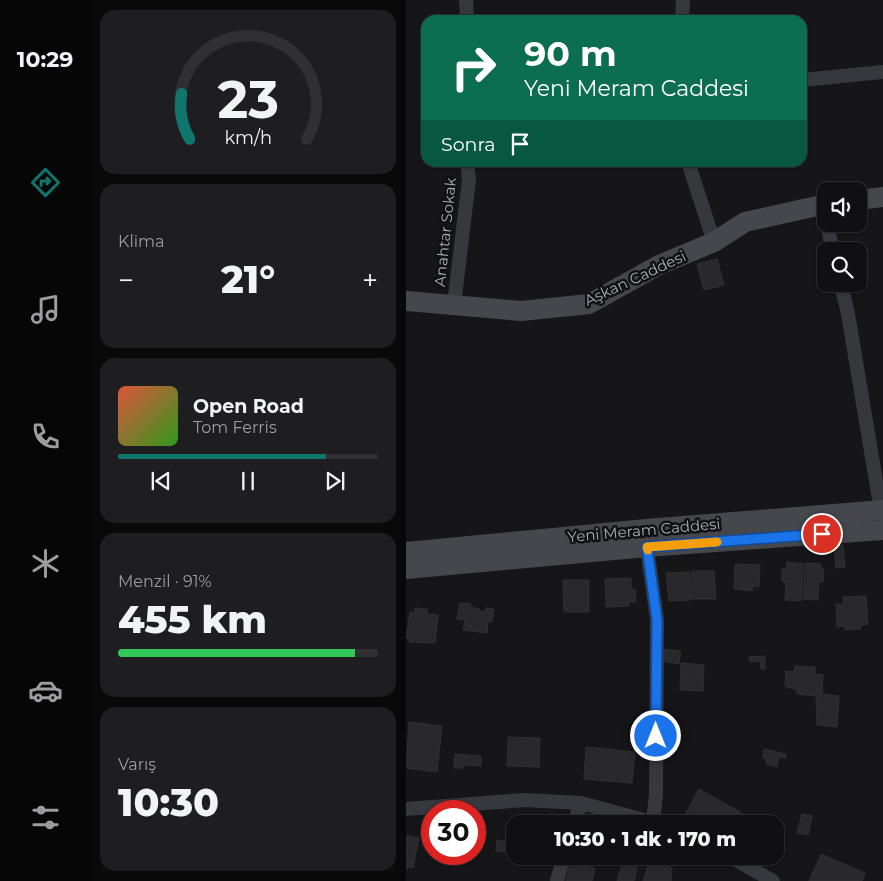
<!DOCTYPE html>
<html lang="tr">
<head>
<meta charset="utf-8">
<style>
  :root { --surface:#101012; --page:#1e1e20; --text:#f1f3f6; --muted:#9c9d9f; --line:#303032; --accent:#0f766e }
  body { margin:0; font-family:Montserrat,sans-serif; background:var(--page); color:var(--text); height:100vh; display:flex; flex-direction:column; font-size:19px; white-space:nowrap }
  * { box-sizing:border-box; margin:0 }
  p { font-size:16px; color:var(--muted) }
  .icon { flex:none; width:28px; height:28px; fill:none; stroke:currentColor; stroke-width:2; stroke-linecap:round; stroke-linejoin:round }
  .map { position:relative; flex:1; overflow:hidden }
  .sheet { display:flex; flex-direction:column; gap:10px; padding:10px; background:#09090a; width:316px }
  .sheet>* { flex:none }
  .top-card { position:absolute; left:15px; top:15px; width:386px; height:152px; border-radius:15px; box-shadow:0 1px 4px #0004,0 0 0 1px var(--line); background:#0b6e4f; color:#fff; overflow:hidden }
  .tools { position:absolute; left:411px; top:182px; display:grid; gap:10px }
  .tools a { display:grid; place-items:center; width:50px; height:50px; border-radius:10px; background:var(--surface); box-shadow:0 1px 4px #0004,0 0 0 1px var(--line); font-size:25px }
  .speed { position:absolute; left:15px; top:800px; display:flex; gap:10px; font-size:25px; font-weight:700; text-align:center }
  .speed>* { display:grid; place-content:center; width:65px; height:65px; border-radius:50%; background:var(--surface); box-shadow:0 1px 4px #0004,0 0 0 1px var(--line); line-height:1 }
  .speed .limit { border:8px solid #d22; background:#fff; color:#111 }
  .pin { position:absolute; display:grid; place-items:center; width:42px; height:42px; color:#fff; margin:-21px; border:2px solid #fff; border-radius:50%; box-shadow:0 1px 5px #0007 }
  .me { position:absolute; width:55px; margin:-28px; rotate:0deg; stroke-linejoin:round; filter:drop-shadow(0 0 4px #0008) }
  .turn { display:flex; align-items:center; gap:18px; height:105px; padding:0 20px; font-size:22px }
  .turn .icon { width:65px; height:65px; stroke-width:2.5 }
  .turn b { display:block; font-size:35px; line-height:42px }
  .then { display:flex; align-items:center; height:48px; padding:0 20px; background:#0003; gap:10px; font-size:19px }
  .big { font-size:38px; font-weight:800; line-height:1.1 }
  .sheet .tile { flex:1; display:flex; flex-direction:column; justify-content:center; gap:8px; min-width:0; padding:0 18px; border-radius:15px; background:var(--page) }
  .sheet .dial { align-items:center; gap:0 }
  .dial svg { height:130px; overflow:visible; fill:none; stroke:var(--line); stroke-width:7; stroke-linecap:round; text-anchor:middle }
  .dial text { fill:var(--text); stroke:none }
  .song { display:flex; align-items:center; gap:15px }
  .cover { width:60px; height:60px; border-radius:8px; background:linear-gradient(135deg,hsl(10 70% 55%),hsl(110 70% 35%)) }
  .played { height:5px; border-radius:2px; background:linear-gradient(90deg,var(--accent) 80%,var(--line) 80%) }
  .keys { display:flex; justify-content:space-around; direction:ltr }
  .heat { display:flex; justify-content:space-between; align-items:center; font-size:28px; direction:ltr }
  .charge { height:8px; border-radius:4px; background:linear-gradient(90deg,#34c759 91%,var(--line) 0) }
  .trip { position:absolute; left:100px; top:815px; width:278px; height:50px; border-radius:15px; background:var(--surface); box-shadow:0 1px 4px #0004,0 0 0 1px var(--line); font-weight:800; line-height:50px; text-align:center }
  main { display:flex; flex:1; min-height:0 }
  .tabs { display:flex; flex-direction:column; width:90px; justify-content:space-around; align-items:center; background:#060607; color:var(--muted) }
  .tabs .icon { width:35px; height:35px }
  .tabs .on { color:var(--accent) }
  .tabs b { font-size:22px; color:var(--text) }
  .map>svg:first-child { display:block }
</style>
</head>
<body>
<main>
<nav class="tabs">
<b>10:29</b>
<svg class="icon on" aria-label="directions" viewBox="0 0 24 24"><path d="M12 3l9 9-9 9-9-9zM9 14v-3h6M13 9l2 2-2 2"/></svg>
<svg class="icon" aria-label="music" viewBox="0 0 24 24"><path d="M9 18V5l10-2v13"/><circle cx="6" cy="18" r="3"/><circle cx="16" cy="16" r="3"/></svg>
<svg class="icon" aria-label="phone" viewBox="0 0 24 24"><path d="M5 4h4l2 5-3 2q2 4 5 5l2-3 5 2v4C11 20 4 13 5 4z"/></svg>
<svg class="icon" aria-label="climate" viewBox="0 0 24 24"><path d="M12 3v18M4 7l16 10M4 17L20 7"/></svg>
<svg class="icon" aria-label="car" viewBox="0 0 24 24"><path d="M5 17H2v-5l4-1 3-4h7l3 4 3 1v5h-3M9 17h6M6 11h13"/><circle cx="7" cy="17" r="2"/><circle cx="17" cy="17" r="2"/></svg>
<svg class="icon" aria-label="filters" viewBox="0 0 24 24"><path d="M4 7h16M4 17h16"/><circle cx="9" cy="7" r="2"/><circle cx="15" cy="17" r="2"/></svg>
</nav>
<section class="sheet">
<div class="tile dial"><svg viewBox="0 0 100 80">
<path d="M14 69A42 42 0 1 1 86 69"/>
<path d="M14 69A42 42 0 0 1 9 41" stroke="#0f766e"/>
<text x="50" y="56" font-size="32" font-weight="700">23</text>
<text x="50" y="72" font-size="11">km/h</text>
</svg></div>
<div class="tile"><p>Klima</p>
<div class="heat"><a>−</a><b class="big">21°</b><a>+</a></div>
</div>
<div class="tile">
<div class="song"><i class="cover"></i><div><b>Open Road</b><p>Tom Ferris</p></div></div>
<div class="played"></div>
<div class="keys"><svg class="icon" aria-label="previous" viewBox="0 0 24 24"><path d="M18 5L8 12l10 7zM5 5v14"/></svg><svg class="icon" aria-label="pause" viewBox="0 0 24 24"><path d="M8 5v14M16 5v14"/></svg><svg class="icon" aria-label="next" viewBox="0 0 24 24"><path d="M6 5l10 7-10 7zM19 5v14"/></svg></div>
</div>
<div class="tile"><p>Menzil · 91%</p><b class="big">455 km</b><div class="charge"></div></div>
<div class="tile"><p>Varış</p><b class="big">10:30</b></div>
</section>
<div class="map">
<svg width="477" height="881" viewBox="0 0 477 881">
  <rect width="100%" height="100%" fill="#161618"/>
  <g fill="#29292c" stroke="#303034">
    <polygon points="311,259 318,285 298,290 291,264"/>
    <polygon points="437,545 439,567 430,568 428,546"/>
    <polygon points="381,562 397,564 395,601 379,600 380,582 376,581 376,569 380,569"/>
    <polygon points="399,563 415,564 415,569 418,569 417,582 413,582 412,600 397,599"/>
    <polygon points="329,564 354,565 353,587 347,586 346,591 328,589"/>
    <polygon points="286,571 308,571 310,599 286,599"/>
    <polygon points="284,572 285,600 263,601 260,573"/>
    <polygon points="225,578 225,589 229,589 230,602 223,602 223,606 200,607 199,579"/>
    <polygon points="157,580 183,580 183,612 158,612"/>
    <polygon points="460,596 462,624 455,625 455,629 439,630 439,626 431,627 430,604 438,604 437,597"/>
    <polygon points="54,603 65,604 64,607 73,609 73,611 79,612 80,608 88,609 86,622 82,621 81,633 57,630 59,620 51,619"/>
    <polygon points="9,608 21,609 21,614 32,615 29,643 3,642 4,638 0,638 4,612 9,612"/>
    <polygon points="256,649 275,651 273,664 255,661"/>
    <polygon points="359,656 359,669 355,669 354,661 344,662 343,657"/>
    <polygon points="275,663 298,665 297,691 274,690"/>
    <polygon points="389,666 409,667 409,674 417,675 416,694 433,696 431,727 411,725 410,696 391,694 391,690 379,686 380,671 388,672"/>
    <polygon points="3,722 36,726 31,772 0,768"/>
    <polygon points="102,737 134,738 133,767 101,766"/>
    <polygon points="180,747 229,752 226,783 178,779"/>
    <polygon points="358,749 380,754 379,758 373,757 371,767 360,764 361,759 357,758"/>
    <polygon points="49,754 75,756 75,766 58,765 57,768 48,768"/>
    <polygon points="293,789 336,813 330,824 294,824 279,815"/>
    <polygon points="396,814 406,816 402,835 391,833"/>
    <polygon points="107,832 109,844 105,844 104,852 90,851 91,840 107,841"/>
    <polygon points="0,835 13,838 7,868 1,867 1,870"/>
    <polygon points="415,854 459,873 456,881 403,881"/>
    <polygon points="177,856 211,856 211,860 178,861"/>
    <polygon points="219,856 233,856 228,881 211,881"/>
    <polygon points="244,860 266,868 265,881 237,881"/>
    <polygon points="164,863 189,868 186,881 160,881"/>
  </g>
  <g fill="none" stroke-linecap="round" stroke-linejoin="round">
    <g stroke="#37383d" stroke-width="14">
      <polyline points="60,0 61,20"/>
      <polyline points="276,20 277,0"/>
      <polyline points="396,80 477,72"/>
      <polyline points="282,162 308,242"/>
      <polyline points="421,224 427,251"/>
      <polyline points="435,284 442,314 475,511"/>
      <polyline points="48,305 63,180 61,162"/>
      <polyline points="241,547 251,620 250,794 247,821"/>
      <polyline points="0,809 119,800 175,803 253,824"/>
      <polyline points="168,824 175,803"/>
      <polyline points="323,856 367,881"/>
      <polyline points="151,881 158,856"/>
    </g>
    <g stroke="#45474d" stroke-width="20">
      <polyline points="452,200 477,197"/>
      <polyline points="0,301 115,311 183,304 253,265 308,242 339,222 420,204"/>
      <polyline points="0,552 240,529 477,510"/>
      <polyline points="0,569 241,547 477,530"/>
    </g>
  </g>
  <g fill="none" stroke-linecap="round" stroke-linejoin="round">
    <defs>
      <polyline id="route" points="250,736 251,620 241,547 416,534"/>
    </defs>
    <use href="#route" stroke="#114b97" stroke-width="12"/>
    <use href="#route" stroke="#1a73e8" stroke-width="9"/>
    <polyline stroke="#f59e0b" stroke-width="9" points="242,550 241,547 311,542"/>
  </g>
  <g text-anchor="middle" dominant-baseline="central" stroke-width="5" stroke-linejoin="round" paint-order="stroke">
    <g font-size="15" fill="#a8adb8" stroke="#111113">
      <text transform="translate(39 232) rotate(-84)">Anahtar Sokak</text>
      <text transform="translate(229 278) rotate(-25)">Aşkan Caddesi</text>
      <text transform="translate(238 530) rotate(-5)">Yeni Meram Caddesi</text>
    </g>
  </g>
</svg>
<div class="tools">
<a><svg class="icon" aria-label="sound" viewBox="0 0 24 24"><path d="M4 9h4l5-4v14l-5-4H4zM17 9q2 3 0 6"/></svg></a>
<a><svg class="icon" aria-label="search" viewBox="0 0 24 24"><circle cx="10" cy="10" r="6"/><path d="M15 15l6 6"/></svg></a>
</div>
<div class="speed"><div class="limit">30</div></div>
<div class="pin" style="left:416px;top:534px;background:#d93025"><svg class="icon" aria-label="arrive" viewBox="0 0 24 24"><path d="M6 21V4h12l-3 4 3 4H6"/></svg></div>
<svg class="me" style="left:250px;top:736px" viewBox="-20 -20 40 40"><circle r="17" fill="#1a73e8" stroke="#fff" stroke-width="3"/><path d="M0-11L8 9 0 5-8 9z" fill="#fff"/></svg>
<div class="trip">10:30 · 1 dk · 170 m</div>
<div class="top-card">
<div class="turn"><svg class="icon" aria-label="right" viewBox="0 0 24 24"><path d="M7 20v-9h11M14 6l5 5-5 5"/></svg><div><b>90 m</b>Yeni Meram Caddesi</div></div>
<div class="then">Sonra<svg class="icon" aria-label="arrive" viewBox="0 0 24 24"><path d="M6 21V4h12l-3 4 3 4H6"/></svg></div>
</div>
</div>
</main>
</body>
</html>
